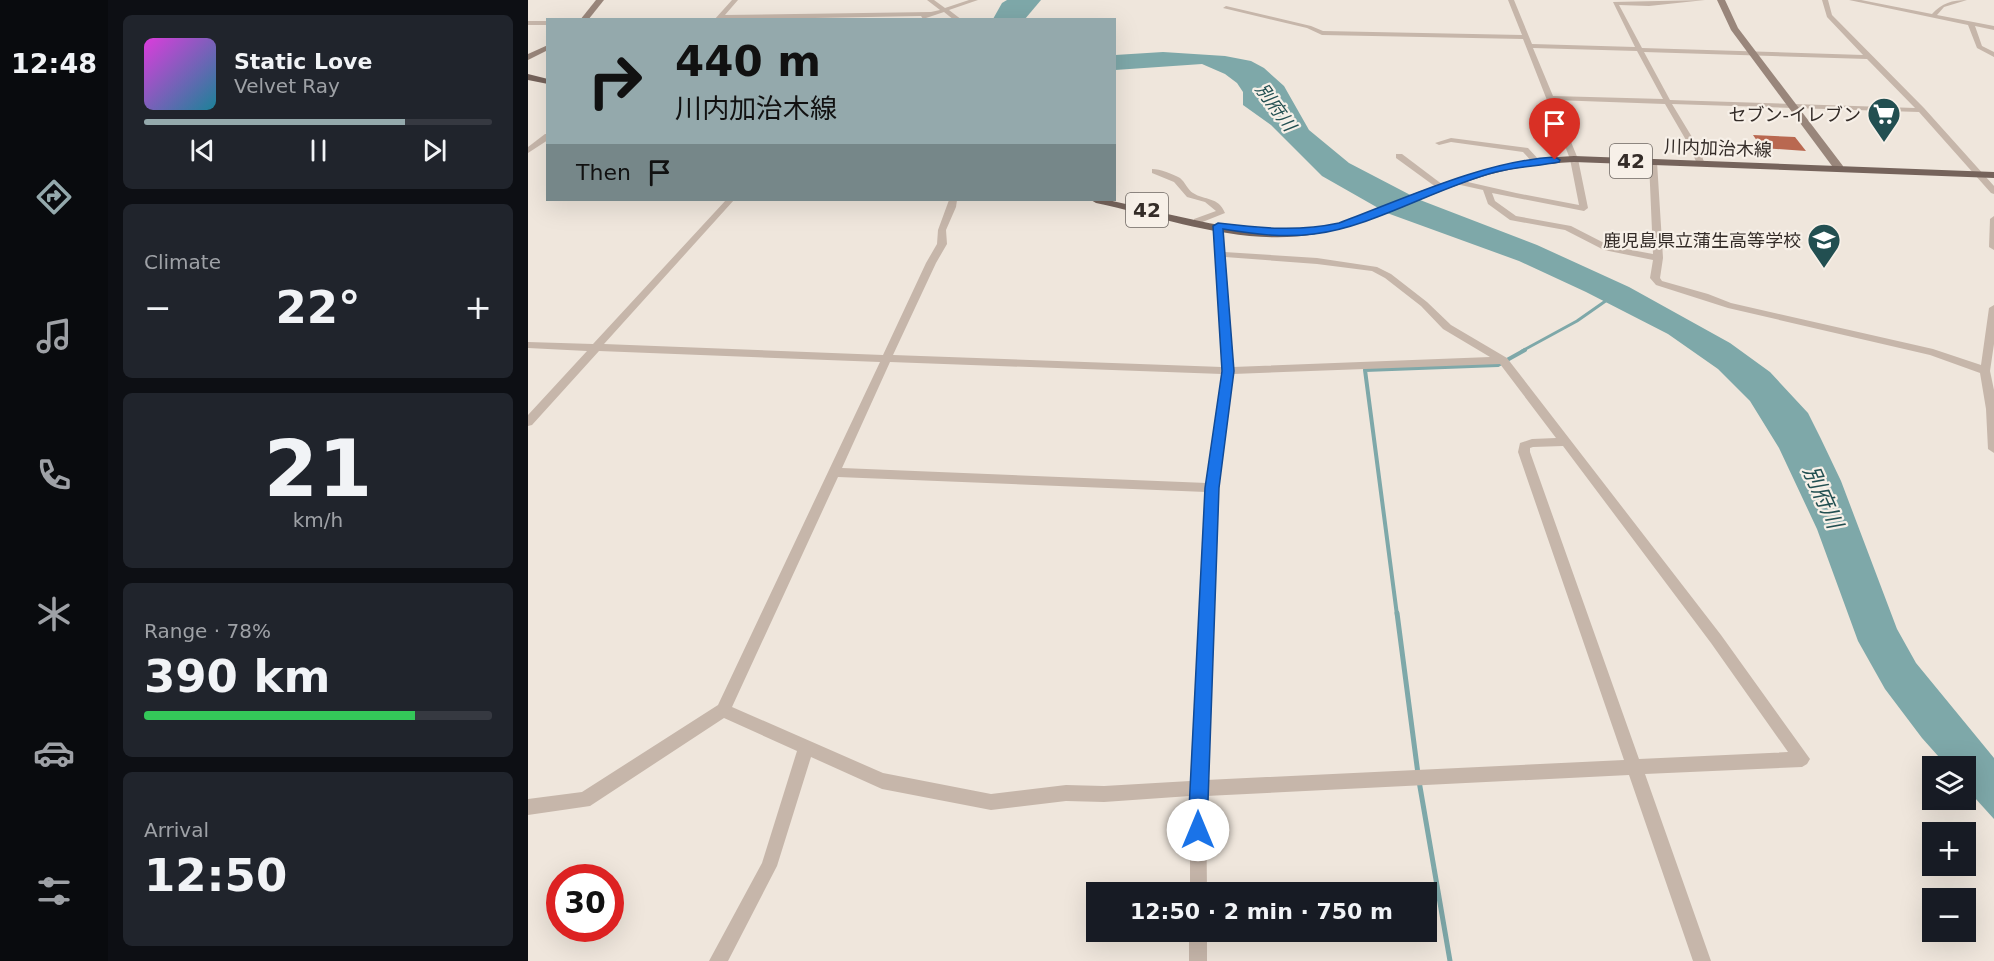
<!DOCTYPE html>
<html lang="en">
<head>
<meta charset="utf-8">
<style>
  :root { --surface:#171b24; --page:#20242c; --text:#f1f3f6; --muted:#9ea1a6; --line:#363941; --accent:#94a9ac }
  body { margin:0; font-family:"DejaVu Sans","Noto Sans JP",sans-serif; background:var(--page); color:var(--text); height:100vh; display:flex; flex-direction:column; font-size:22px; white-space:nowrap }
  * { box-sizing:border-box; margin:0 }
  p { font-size:20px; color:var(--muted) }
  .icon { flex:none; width:33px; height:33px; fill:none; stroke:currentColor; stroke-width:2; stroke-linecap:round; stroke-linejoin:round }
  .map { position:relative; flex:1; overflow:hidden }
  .drawer { display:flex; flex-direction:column; gap:15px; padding:15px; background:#0d0f14; width:420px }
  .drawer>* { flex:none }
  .guide { position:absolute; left:18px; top:18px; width:570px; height:183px; border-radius:0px; box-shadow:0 6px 24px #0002; background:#94a9ac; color:#111; overflow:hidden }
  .fabs { position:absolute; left:1394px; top:756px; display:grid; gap:12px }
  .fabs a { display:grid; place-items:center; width:54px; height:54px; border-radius:0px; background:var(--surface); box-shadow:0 6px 24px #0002; font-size:30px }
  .speed { position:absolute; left:18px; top:864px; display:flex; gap:12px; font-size:30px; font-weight:700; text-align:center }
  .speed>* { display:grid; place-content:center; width:78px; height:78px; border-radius:50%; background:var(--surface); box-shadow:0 6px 24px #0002; line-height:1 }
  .speed .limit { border:9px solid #d22; background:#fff; color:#111 }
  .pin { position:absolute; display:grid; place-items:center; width:51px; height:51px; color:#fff; margin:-62px -26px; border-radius:50% 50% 50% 0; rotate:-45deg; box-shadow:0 0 6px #0007 }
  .pin .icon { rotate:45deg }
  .me { position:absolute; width:66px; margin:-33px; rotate:0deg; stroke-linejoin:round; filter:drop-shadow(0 0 4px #0008) }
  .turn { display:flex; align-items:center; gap:21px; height:126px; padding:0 30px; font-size:27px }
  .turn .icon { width:78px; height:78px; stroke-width:2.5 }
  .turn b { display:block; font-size:42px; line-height:51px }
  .then { display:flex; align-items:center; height:57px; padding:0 30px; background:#0003; gap:12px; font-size:22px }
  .big { font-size:45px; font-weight:700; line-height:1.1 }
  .drawer .widget { flex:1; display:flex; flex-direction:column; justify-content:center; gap:9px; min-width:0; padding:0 21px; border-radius:9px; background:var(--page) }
  .drawer .dial { align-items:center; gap:0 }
  .dial b { font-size:78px; line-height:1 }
  .song { display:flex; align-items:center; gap:18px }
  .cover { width:72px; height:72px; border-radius:9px; background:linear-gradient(135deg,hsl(300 70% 55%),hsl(190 70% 35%)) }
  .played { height:6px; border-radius:3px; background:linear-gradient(90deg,var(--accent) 75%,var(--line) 75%) }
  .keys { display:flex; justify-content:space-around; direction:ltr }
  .heat { display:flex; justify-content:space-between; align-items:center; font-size:33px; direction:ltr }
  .charge { height:9px; border-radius:4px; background:linear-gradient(90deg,#34c759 78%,var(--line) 0) }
  .trip { position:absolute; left:558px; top:882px; width:351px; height:60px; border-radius:0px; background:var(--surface); box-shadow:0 6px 24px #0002; font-weight:700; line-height:60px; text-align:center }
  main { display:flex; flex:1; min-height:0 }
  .dock { display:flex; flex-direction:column; width:108px; justify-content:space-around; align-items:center; background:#090b0e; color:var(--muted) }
  .dock .icon { width:42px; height:42px }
  .dock .current { color:var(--accent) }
  .dock b { font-size:27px; color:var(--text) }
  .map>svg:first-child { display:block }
</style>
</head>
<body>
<main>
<nav class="dock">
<b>12:48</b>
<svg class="icon current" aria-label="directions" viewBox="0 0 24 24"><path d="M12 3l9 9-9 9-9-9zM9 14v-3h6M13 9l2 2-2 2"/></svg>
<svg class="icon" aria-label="music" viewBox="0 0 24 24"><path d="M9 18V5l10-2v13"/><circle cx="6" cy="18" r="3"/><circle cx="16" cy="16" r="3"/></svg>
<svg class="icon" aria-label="phone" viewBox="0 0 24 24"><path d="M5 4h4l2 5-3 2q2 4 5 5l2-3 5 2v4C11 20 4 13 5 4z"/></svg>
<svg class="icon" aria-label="climate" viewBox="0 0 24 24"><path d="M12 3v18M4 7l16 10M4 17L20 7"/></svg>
<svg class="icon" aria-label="car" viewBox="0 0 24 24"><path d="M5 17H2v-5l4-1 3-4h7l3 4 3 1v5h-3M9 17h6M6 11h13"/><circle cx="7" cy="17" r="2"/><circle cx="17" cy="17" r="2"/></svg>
<svg class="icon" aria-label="filters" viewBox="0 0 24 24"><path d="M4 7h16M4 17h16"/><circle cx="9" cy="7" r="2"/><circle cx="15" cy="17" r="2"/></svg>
</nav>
<section class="drawer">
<div class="widget">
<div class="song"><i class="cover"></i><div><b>Static Love</b><p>Velvet Ray</p></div></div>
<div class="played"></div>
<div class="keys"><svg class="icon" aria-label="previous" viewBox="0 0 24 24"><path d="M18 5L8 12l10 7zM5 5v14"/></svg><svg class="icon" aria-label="pause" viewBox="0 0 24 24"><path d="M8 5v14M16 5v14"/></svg><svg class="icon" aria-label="next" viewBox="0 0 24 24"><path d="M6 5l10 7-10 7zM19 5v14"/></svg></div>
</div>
<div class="widget"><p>Climate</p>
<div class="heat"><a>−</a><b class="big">22°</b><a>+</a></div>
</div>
<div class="widget dial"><b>21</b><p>km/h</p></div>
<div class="widget"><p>Range · 78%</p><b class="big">390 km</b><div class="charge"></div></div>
<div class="widget"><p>Arrival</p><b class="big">12:50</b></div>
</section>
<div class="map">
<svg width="1466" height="961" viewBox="0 0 1466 961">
  <rect width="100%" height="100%" fill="#efe6dc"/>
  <g fill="#7ea8a9">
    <polygon points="479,0 513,0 497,19 465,19 474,3"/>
    <polygon points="635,52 697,56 723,61 736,68 756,86 781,130 821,163 892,200 1009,245 1101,287 1202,343 1242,372 1280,413 1293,439 1313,481 1369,629 1388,663 1466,758 1466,819 1437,787 1437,766 1419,766 1394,738 1357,689 1330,641 1289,529 1251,448 1222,401 1190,369 1140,334 1058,292 991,261 859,213 794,176 743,125 715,105 715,92 709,83 697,74 674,64 587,70 587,55"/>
  </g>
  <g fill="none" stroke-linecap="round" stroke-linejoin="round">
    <polyline stroke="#7ea8a9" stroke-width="3" points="994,351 1049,321 1079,300"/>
    <polyline stroke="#7ea8a9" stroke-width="4" points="869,615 837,370 970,365 997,350"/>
    <g stroke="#7ea8a9" stroke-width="5">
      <polyline points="869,613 890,774"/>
      <polyline points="891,781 922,961"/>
    </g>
  </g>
  <polygon fill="#b96850" points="1225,135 1267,137 1278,151 1234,148"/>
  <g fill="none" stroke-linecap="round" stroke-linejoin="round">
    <g fill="#c6b6aa" fill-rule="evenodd">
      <polygon points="204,0 210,0 197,15 403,12 412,10 399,0 406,0 417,8 441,0 450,0 421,10 434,20 426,20 416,12 395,19 393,16 186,20"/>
      <path d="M 980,0 L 986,0 L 1004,44 L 1107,47 L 1085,2 L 1177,0 L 1121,6 L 1091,5 L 1114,48 L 1335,55 L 1299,17 L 1294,0 L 1300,0 L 1304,15 L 1396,108 L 1466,186 L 1466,194 L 1463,193 L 1391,112 L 1144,104 L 1170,147 L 1177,164 L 1173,166 L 1169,164 L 1162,147 L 1137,104 L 1026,100 L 1050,159 L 1060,208 L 1056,211 L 964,193 L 967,201 L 988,216 L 1043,226 L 1082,246 L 1125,254 L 1121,162 L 1125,160 L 1129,162 L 1135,258 L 1132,278 L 1134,281 L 1180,294 L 1203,303 L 1405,349 L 1453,365 L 1461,308 L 1466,305 L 1466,344 L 1462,371 L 1466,390 L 1466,453 L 1460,449 L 1458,409 L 1452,373 L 1402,355 L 1200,308 L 1128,285 L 1122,278 L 1125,260 L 1076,250 L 1037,230 L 982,220 L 960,204 L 955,190 L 928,184 L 928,180 L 931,180 L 988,193 L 1051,205 L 1042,159 L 995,39 L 794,35 L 779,28 L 695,8 L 698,6 L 783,26 L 795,31 L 994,35 ZM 1005,48 L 1109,51 L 1135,99 L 1025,96 ZM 1116,52 L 1339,59 L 1387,108 L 1142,100 Z"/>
      <path d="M 1321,0 L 1333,0 L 1404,14 C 1414,3 1424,0 1439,0 L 1416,7 L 1409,15 L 1466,26 L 1466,30 L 1447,26 L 1454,46 L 1466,52 L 1466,57 L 1449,48 L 1440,25 Z"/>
      <rect x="0" y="21" width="20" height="4"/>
      <polygon points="17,134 20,134 20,140 0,153 0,147"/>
      <polygon points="923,138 1000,148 1012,161 1005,163 995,152 923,142 911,145 907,143"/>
      <polygon points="868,154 874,154 919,188 912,190 868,158"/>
      <path d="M 624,169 C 632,169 645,174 652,178 C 657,182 660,190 665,193 C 677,201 690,196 697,213 L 672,223 L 666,223 L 666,219 L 688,211 L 677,202 L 659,197 L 646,182 L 624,173 Z"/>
      <path d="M 198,200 L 206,200 L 76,344 L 355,355 L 398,263 L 409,244 L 410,230 L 421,200 L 429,200 L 428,207 L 418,230 L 419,244 L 408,263 L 365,355 L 694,367 L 686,226 L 690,223 L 694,226 L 696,252 L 789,258 L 849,267 L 863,274 L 899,302 L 923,325 L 979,358 L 1193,635 L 1282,759 L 1279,764 L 1274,767 L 1117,774 L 1183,961 L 1165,961 L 1101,775 L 678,796 L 679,892 L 662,892 L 662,796 L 576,802 L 538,801 L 463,810 L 354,789 L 283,757 L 249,866 L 200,961 L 181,961 L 234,863 L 269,751 L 196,718 L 62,806 L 0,815 L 0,799 L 54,792 L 190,705 L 352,362 L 71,351 L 4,425 L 0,426 L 0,415 L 59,351 L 0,348 L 0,342 L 65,344 ZM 697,257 L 789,264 L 844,271 L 857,278 L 893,306 L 915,329 L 962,357 L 705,367 ZM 362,362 L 694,374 L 679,483 L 314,468 ZM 972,364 L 1028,438 L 1004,439 L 992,443 L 990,452 L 1096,760 L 678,780 L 690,488 L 705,374 ZM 1035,446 L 1183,643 L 1260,752 L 1111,759 L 1002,452 L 1002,448 L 1005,447 ZM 310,477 L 678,492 L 662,781 L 576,786 L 538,785 L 463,794 L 355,773 L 204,707 Z"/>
      <polygon points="1466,216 1466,250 1461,247 1462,219"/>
      <rect x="661" y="932" width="18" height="29"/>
    </g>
    <g fill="#99867b" fill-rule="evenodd">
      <polygon points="68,0 76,0 60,20 52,20"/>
      <polygon points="1189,0 1197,0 1210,28 1315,166 1315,170 1307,170 1203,30"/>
      <polygon points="20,45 20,50 0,60 0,54"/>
    </g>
    <g fill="#75635b" fill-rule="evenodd">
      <polygon points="0,74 20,79 20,84 0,80"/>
      <path d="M 1046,156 L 1466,172 L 1466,178 L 1046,162 C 1012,164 980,168 947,179 C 894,196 844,225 788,234 C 715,247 638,218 568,203 L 563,200 L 580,200 C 647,214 718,239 788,228 C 832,220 875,198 917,183 C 959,167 1001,158 1046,156 Z"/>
    </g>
  </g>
  <path fill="#1a73e8" stroke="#114b97" stroke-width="1.5" d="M 1027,157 L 1032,160 L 1031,162 C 1010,166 989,167 968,172 C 909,187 845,227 786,234 C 755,238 726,234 695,229 L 706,371 L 691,488 L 679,830 L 676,836 L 670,839 L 663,836 L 660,830 L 677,488 L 694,371 L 685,226 L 690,223 C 732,228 769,232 811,223 C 878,198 956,161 1027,157 Z"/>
  <defs>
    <symbol id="supermarket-pin" viewBox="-11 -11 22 30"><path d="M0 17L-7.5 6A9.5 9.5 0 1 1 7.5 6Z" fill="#224f51" stroke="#f7f0e8"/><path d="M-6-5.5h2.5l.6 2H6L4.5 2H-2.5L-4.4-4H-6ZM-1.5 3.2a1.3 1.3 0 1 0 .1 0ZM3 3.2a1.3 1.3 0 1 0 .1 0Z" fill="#fff"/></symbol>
    <symbol id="school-pin" viewBox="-11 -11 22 30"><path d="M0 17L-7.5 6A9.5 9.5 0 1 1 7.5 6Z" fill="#224f51" stroke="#f7f0e8"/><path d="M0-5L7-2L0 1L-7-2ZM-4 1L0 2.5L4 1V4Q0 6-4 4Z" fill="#fff"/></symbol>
  </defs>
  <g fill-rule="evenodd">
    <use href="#supermarket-pin" x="1337" y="95" width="38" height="52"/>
    <use href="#school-pin" x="1277" y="221" width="38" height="52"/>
  </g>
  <g text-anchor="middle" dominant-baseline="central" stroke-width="4.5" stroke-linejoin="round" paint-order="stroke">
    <g font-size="18" font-style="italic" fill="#224f51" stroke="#f7f0e8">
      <text transform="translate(748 107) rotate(54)">別府川</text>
    </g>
    <g font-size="18" fill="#342c28" stroke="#f7f0e8" text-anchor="end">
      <text x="1333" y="114">セブン-イレブン</text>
      <text x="1273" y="240">鹿児島県立蒲生高等学校</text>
    </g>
    <g font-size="18" fill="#342c28" stroke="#f7f0e8">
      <text transform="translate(1190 148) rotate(2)">川内加治木線</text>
    </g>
    <g fill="#f7f0e8" stroke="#6e6762" stroke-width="1.5">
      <rect x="1082" y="144" width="42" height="34" rx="4.5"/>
      <rect x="598" y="193" width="42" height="34" rx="4.5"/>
    </g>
    <g font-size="20" font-weight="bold" fill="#342c28">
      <text x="1103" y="161">42</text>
      <text x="619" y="210">42</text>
    </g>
    <g font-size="22" font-style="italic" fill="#224f51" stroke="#f7f0e8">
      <text transform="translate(1295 497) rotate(66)">別府川</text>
    </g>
  </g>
</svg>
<div class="fabs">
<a><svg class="icon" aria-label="layers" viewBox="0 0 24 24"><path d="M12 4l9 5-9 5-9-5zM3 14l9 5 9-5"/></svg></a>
<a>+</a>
<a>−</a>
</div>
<div class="speed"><div class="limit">30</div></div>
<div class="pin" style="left:1027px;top:160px;background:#d93025"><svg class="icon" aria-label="arrive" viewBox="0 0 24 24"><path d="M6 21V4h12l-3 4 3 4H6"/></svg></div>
<svg class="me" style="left:670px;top:830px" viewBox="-20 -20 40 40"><circle r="19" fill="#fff"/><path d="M0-13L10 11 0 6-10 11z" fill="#1a73e8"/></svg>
<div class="trip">12:50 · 2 min · 750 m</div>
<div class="guide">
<div class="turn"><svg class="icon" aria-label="right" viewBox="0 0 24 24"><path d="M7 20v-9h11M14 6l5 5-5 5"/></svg><div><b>440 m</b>川内加治木線</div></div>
<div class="then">Then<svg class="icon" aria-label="arrive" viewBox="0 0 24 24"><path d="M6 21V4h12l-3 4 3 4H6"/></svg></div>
</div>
</div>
</main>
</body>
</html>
